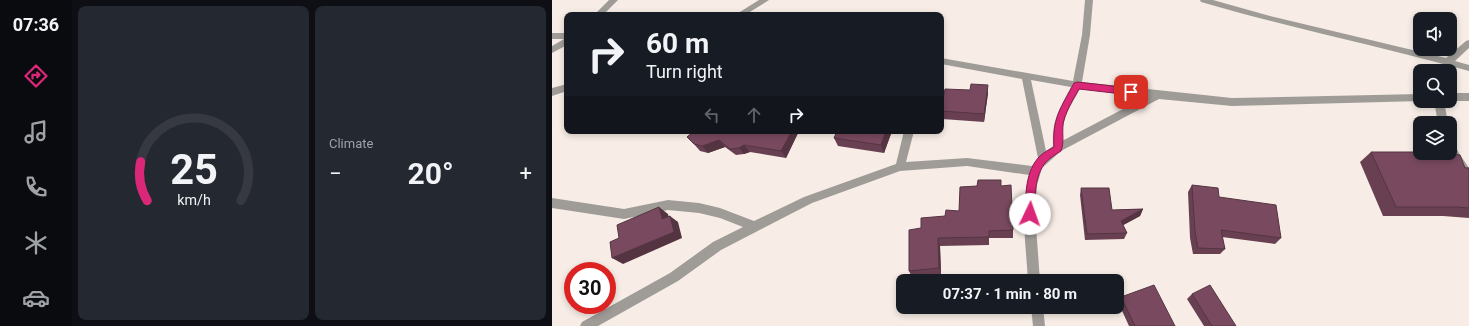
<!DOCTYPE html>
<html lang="en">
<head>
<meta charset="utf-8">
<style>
  :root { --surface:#171b24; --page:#242831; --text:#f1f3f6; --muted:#9ea1a6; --line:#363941; --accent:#db2777 }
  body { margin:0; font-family:Roboto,sans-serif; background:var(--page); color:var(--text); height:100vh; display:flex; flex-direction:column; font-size:15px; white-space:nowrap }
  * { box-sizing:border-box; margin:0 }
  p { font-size:13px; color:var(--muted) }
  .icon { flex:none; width:22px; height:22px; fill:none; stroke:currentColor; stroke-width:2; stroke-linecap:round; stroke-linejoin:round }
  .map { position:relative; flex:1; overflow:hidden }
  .details { display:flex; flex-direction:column; gap:6px; padding:6px; background:#0d0f14; width:480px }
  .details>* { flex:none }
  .top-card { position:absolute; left:12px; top:12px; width:380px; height:122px; border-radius:8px; box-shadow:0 2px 6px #0003; background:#171b24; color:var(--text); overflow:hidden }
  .controls { position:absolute; left:861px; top:12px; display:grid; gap:8px }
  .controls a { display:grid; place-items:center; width:44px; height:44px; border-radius:8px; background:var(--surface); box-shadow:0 2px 6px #0003; font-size:20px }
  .speed { position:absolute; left:12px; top:262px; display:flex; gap:8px; font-size:20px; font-weight:700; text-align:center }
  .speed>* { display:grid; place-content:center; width:52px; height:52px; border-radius:50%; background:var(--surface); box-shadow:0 2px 6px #0003; line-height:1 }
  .speed .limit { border:6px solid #d22; background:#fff; color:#111 }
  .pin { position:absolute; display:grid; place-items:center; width:34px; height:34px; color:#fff; margin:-17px; border-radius:8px; box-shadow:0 2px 6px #0006 }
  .me { position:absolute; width:44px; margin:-22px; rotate:3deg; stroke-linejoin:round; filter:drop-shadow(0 0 3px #0008) }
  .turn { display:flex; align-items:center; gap:14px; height:84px; padding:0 16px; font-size:18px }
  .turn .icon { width:52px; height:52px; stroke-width:2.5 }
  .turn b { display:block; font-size:28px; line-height:34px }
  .lanes { display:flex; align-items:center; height:38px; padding:0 16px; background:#0003; justify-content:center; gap:20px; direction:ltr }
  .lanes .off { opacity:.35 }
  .big { font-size:30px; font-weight:700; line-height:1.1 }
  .details .widget { flex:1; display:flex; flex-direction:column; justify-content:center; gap:6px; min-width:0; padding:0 14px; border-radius:8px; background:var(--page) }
  .details .dial { align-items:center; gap:0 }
  .dial svg { height:104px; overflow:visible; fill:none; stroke:var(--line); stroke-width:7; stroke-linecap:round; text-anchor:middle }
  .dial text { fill:var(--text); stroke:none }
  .heat { display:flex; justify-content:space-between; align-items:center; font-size:22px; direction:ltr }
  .details .tiles { flex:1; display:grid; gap:6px; grid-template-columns:repeat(2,1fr) }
  .trip { position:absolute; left:344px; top:274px; width:228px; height:40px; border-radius:8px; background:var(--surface); box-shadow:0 2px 6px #0003; font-weight:700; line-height:40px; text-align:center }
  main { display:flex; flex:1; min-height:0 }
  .tabs { display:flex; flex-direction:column; width:72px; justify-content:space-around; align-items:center; background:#090b0e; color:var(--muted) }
  .tabs .icon { width:28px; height:28px }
  .tabs .current { color:var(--accent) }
  .tabs b { font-size:18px; color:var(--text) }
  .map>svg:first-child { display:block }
</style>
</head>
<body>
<main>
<nav class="tabs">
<b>07:36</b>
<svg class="icon current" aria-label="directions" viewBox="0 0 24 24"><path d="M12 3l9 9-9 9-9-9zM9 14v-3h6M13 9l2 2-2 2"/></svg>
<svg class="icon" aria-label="music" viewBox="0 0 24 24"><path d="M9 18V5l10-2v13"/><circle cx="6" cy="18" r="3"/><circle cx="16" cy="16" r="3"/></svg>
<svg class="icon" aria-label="phone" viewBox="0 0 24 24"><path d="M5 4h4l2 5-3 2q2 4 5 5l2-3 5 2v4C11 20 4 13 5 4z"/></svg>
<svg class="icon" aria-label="climate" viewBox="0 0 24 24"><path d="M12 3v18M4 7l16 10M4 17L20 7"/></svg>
<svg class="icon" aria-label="car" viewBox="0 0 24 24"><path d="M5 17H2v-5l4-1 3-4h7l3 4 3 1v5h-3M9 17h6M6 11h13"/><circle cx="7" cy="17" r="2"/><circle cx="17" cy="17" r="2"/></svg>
</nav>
<section class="details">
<div class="tiles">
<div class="widget dial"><svg viewBox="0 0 100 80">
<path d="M14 69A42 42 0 1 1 86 69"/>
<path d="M14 69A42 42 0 0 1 9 39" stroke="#db2777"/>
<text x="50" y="56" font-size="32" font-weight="700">25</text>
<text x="50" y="72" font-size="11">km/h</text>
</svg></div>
<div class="widget"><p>Climate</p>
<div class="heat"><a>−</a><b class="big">20°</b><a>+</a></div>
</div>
</div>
</section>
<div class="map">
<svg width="917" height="326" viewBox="0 0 917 326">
  <rect width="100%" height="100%" fill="#f7ede6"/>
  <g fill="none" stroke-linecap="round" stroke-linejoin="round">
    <g fill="#9f9c98" fill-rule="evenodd">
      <polygon points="57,0 66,0 51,15 42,15"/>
      <polygon points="207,0 217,0 193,15 183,15"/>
      <path d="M 533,0 L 541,0 L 538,35 L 530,82 L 680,98 L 868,94 L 868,101 L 870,101 L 680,106 L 607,99 L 509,151 L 490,168 L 485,185 L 483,212 L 488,281 L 476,281 C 474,246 468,209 477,175 L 415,166 L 348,171 L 260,203 L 169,250 L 126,281 L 46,326 L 28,326 L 30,322 L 118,273 L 161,242 L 191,227 L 168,218 L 147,213 L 116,210 L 72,219 L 0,208 L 0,198 L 72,209 L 116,200 L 147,203 L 168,208 L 202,221 L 252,197 L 344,164 L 352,131 L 362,131 L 354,162 L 415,158 L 480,166 L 486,158 L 470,79 L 389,64 L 389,58 L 521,81 L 530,35 ZM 479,80 L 519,87 C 507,110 500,119 501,146 L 494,151 ZM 528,89 L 594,97 L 510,141 C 509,119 518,107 528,89 Z"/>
      <path d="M 648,0 L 661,0 L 718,16 L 894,58 L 914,41 L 917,40 L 917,48 L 903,61 L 917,65 L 917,71 C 828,46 738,28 649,2 Z"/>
      <polygon points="0,33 15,33 15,45 0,53 0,46 12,39 0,39"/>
      <polygon points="15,84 15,91 0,96 0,88"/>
      <rect x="898" y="93" width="19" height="8"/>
      <polygon points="882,101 892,101 896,123 886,123"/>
      <polygon points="898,141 901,142 907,153 917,168 917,180 913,179 898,156 897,153 898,153"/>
      <polygon points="479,307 491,307 493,326 481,326"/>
    </g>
  </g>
  <g fill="#684052">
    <polygon points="418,90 436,93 432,122 390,119 389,107"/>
    <polygon points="142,131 247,131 234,158 198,152 192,154 184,155 173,147 156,153 148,151 142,144"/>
    <polygon points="340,131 332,153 286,146 282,138"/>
    <polygon points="819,152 917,168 917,218 891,216 831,216 808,162"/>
    <polygon points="640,185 667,197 729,238 723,244 670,237 673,249 668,254 641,254 638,238 636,192"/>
    <polygon points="449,186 461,230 461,238 437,238 437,245 388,246 389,274 360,277 357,271 369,228 393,216 407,211"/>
    <polygon points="529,188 560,210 591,209 588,216 571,225 575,233 572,239 533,240 528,195"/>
    <polygon points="640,294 684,326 652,326 635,299"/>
    <polygon points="569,297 623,326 577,326 566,302"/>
  </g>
  <g fill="#553442">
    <polygon points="436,85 436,93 432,122 432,114"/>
    <polygon points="240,131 247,131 234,158 229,151"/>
    <polygon points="334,131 340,131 332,153 329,145"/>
    <polygon points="167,140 173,147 156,153 150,146"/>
    <polygon points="192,145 198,152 192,154 187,148"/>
    <polygon points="107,207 116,214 119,226 110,219"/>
    <polygon points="591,209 588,216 566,228 569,221"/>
    <polygon points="118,216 126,222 130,238 71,264 60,258"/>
    <polygon points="386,238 388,246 389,274 387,268"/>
  </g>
  <g fill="#794a5f" stroke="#553442">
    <polygon points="419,84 436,85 432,114 389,111 389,107 393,89 418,90"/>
    <polygon points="142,131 240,131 229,151 192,145 187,148 178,149 167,140 150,146 142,144 135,137"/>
    <polygon points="285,131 334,131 329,145 282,138"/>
    <polygon points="819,152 868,152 868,153 885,153 908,155 913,168 917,168 917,208 905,207 844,207"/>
    <polygon points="426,180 449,180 449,186 459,185 461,230 437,231 437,237 386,238 387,268 357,271 357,230 369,228 369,218 393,216 394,210 407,211 408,187 425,186"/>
    <polygon points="640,185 666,188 667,197 724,205 729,238 669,230 673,249 646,248 643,232"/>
    <polygon points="529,188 557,188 560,210 591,209 569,221 575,233 535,234"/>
    <polygon points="107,207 110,219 118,216 122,232 60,258 58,242 67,238 65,225"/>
    <polygon points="602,285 623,326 583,326 569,297"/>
    <polygon points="658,285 684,326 660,326 640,294"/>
  </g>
  <path fill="#db2777" stroke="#8e194d" d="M 525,82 L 579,88 L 583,92 L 579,95 L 527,89 C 522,98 515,109 512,120 C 509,130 513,142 509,151 C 504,154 498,158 494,162 C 482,176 483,197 483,214 L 481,217 L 478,218 L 474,217 L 473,214 C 474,194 473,171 488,156 C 492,152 497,150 502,147 C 500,118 509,108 522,83 Z"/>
</svg>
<div class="controls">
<a><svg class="icon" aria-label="sound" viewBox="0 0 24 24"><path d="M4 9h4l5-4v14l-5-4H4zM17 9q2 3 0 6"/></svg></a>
<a><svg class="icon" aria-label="search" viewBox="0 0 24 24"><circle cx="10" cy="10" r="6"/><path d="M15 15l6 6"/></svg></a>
<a><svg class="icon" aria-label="layers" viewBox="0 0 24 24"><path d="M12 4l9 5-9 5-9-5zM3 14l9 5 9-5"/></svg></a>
</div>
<div class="speed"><div class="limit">30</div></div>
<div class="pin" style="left:579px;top:92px;background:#d93025"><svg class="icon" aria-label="arrive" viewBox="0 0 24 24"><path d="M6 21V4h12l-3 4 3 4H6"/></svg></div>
<svg class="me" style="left:478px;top:214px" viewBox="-20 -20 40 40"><circle r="19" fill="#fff"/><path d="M0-13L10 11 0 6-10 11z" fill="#db2777"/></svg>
<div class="trip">07:37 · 1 min · 80 m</div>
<div class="top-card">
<div class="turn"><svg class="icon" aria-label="right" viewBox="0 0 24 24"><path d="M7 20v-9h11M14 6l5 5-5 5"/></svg><div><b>60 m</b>Turn right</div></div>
<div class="lanes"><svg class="icon off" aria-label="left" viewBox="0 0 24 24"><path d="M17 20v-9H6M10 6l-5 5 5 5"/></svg><svg class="icon off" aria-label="ahead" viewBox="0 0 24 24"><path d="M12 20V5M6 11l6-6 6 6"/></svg><svg class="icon" aria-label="right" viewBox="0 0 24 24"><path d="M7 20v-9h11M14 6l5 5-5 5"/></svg></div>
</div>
</div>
</main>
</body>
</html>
